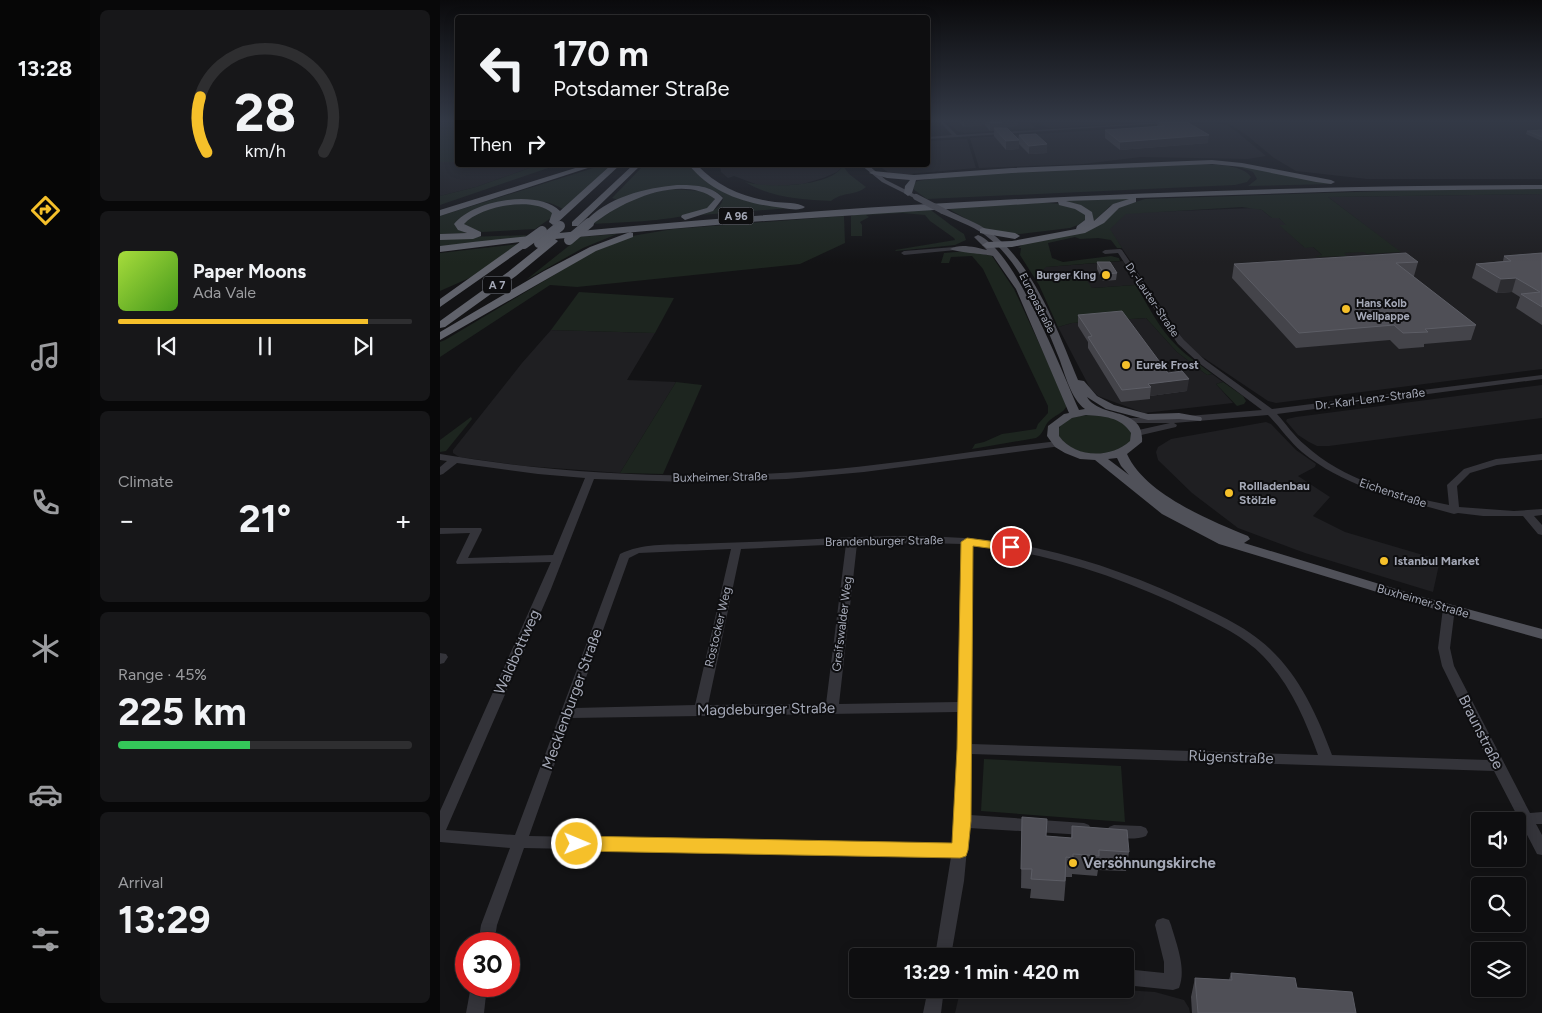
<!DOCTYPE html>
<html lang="en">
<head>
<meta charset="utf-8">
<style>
  :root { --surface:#0e0e10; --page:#171719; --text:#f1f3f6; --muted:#9b9c9f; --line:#2e2e30; --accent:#f5c02a }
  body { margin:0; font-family:Figtree,sans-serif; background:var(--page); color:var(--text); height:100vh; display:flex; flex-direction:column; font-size:19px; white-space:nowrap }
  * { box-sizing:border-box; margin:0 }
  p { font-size:16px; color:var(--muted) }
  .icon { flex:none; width:28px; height:28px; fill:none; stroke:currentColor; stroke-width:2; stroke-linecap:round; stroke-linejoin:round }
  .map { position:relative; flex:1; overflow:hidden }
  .drawer { display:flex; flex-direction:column; gap:10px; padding:10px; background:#080809; width:350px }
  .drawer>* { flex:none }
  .banner { position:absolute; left:15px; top:15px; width:475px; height:152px; border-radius:5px; box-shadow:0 2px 12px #0003,0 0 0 1px var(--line); background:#0e0e10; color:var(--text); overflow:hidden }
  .fabs { position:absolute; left:1031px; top:812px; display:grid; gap:10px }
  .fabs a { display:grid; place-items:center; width:55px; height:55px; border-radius:5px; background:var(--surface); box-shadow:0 2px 12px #0003,0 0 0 1px var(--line); font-size:25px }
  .speed { position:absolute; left:15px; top:932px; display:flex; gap:10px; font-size:25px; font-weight:700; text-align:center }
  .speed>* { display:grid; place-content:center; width:65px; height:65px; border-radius:50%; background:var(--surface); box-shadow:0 2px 12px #0003,0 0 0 1px var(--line); line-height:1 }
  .speed .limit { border:8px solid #d22; background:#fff; color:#111 }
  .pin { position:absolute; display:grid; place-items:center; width:42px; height:42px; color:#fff; margin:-21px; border:2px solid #fff; border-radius:50%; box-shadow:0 1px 5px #0007 }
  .me { position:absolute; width:55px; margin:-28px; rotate:91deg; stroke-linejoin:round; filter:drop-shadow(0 0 4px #0008) }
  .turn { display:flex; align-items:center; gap:18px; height:105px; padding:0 15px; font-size:22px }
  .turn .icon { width:65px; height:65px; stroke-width:2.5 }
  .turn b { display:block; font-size:35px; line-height:42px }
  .then { display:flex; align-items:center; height:48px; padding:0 15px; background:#0003; gap:10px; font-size:19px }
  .big { font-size:38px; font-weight:700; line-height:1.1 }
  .drawer .card { flex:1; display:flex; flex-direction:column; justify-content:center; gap:8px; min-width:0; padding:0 18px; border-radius:8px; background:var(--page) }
  .drawer .dial { align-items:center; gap:0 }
  .dial svg { height:130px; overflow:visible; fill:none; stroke:var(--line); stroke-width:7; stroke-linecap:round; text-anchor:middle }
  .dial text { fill:var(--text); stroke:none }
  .song { display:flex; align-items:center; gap:15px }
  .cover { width:60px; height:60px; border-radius:8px; background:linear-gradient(135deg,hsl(80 70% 55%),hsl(100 70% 35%)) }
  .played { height:5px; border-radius:2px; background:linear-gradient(90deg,var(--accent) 85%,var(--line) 85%) }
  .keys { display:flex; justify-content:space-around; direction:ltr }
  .heat { display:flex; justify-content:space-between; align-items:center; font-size:28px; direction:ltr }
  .charge { height:8px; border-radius:4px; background:linear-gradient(90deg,#34c759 45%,var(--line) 0) }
  .trip { position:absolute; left:409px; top:948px; width:285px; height:50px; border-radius:5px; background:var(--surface); box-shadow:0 2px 12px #0003,0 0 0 1px var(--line); font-weight:700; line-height:50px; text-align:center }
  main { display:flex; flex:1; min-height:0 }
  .tab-bar { display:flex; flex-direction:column; width:90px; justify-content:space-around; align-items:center; background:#060606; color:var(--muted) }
  .tab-bar .icon { width:35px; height:35px }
  .tab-bar .current { color:var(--accent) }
  .tab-bar b { font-size:22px; color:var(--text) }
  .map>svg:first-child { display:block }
</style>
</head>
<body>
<main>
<nav class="tab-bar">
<b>13:28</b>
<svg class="icon current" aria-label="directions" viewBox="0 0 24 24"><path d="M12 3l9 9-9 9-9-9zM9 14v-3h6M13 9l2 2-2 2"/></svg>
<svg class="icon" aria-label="music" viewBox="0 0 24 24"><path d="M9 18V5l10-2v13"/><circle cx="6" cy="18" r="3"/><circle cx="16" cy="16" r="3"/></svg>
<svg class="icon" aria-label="phone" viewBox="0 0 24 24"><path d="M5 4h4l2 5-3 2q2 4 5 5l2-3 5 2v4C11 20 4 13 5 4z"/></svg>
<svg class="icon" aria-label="climate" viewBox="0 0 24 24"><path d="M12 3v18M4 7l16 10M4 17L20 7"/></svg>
<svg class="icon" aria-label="car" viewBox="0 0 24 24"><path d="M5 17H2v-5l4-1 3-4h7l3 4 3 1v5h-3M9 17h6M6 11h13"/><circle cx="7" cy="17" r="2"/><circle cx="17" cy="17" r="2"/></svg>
<svg class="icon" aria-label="filters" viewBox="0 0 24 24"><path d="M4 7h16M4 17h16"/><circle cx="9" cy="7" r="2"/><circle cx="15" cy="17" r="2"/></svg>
</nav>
<section class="drawer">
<div class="card dial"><svg viewBox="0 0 100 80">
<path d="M14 69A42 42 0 1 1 86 69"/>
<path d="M14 69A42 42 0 0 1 10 35" stroke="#f5c02a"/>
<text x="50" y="56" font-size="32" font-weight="700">28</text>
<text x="50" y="72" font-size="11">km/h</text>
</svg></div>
<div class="card">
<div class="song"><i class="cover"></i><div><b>Paper Moons</b><p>Ada Vale</p></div></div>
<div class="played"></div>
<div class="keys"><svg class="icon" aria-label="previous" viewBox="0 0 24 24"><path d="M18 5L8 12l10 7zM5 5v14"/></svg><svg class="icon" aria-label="pause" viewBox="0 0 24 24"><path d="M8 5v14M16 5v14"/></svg><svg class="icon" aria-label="next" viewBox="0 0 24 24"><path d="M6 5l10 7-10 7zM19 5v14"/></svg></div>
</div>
<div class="card"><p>Climate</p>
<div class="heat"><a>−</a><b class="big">21°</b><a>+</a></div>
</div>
<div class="card"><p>Range · 45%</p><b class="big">225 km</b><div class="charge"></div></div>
<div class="card"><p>Arrival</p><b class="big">13:29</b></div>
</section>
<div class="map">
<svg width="1102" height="1013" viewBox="0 0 1102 1013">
  <rect width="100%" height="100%" fill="#131315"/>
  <g fill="#1f1f22">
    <polygon points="507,122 589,122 596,128 524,133 517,131"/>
    <polygon points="598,122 704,122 611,128 605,127"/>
    <polygon points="786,122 1102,122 1102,179 927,179 856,171 834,158 805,134"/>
    <polygon points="774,123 787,125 797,132 826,156 808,159 701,157 643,164 539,168 530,138"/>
    <polygon points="527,139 536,168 458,175 451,174 437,165 488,165 488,141"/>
    <polygon points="0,162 17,162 18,165 98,165 36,187 0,196"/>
    <polygon points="280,165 403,165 403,166 397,172 383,178 363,184 336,186 318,185 294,176 288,178 281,172"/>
    <polygon points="1102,194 1102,369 836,403 828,401 758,354 745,342 669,229 686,213 814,208 822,210 832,218 839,218 847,225 840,225 864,247 873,247 882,255 877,257 879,257 906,256 903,253 924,251 928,254 960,252 888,197"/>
    <polygon points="683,261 696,285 652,288 610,278 604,274 603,270 605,267"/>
    <polygon points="706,318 737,352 767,375 772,374 783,382 776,384 793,403 704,413 658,396 650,388 618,327 632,323"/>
    <polygon points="111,330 215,333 187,380 236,382 180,473 85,466 19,457 13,453 13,450 82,363"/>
    <polygon points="1102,385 1102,418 889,446 877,446 869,442 858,435 846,421 847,419 856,417"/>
    <polygon points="826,422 831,424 856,450 876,464 875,467 858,476 890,497 873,516 905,532 1000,560 993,592 865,553 798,528 752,493 718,460 716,452 718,447 731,439"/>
    <polygon points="524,989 670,989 715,992 744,1000 749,1008 750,1013 515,1013 519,996"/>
  </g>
  <g fill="#1d251f">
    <rect x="0" y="122" width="17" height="40"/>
    <polygon points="785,163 892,183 892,184 808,186 817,179 813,172 808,170"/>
    <path d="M 761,164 C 776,165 802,164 811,177 L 807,182 L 795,185 L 487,199 L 473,189 L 474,183 L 478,181 L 516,175 Z"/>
    <polygon points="98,165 117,165 0,205 0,196 36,187"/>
    <path d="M 163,165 L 171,165 L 123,209 C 117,206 112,203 105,202 C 85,199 28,206 16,223 L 19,230 L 27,233 L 0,234 L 0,216 Z"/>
    <path d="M 204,165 L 250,165 C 276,196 312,205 351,208 L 261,215 C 270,212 283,208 283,197 C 258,174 207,193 178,200 L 172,198 Z"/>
    <path d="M 403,166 L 409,174 L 426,187 C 416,196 404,191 391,201 C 361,199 332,198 305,182 C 327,188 389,188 403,166 Z"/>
    <path d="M 229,189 L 263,191 L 274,197 L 275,203 C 256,222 180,222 152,224 L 192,198 Z"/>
    <path d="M 1102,189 L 1102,194 L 888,197 L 961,252 L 927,254 L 924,252 L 904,253 L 907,256 L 879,257 L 875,256 L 882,255 L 873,247 L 865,248 L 839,225 L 846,225 L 839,218 L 832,218 L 822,210 L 802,207 L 686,214 L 670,229 L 682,248 L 677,248 L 671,240 L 658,238 L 640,239 L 635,237 L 608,243 L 612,258 L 623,262 L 671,256 L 679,258 L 680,261 L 606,267 L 603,270 C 608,285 632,278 645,278 L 652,288 L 696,285 C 708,306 720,330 738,347 C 748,357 761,365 772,374 L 767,375 L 737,352 L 706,318 L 632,323 L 618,327 L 599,285 L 580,255 L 581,248 L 578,248 L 583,244 L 639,233 L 676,208 L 705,199 L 976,190 Z"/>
    <path d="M 694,198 L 670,206 L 654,221 C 650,205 628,204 614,201 Z"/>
    <path d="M 88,203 L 113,210 L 111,218 L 95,229 L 42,232 L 25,226 L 24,223 C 41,207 65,205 88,203 Z"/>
    <path d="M 598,203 C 614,203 638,203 648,218 L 638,225 L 630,228 L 572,235 L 546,230 L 507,208 Z"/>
    <path d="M 489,209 C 501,217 511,226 524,234 L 526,240 L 515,245 L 456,251 L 455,250 L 515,240 L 514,238 L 490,221 L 485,215 L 462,213 L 426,215 L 429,217 L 420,222 L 422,225 L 422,236 L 411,236 L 411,216 L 414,215 Z"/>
    <polygon points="404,216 405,243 360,264 137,287 110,285 0,357 0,342 5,340 151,253 192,236 233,229"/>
    <polygon points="177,234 143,248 86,280 140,237"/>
    <polygon points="88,235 84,237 0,247 0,238"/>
    <polygon points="78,244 34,276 0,291 0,253"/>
    <path d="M 527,251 L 552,256 L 574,289 L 627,404 C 626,412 617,414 610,420 C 604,425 604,434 596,438 L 532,449 L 535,444 L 544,442 L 562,434 L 596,429 L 598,424 L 608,413 L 608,406 L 543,269 L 532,256 L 511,257 L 509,263 L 501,263 L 504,253 Z"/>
    <polygon points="139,292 234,298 215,333 111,330"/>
    <polygon points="236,382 262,385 223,474 180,473"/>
    <polygon points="783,382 803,396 806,401 804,404 797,406 776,384"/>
    <path d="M 649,415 C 657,416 666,416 673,418 C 684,421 700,435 687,446 C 673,456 644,457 630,447 C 626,444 622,440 618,436 C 617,419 636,416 649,415 Z"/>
    <polygon points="31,417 32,419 6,451 0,452 0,440"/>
    <polygon points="544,759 681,766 685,822 541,811"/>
  </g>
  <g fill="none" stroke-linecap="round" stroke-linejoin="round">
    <g fill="#34343a" fill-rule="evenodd">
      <polygon points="500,122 504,122 517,135 721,122 738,122 488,139 488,137 512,135"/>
      <polygon points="514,247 517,249 516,250 464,255 461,253 464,251"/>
      <path d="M 680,249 L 682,250 L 733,326 L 744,340 L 765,360 L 832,409 L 1102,375 L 1102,379 L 837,414 C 846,424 854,436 865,445 C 903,480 959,495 1009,505 L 1007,485 L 1024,469 L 1056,459 L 1102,454 L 1102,460 L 1057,465 L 1030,473 L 1017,486 L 1019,507 L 1074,511 L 1102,509 L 1102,515 L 1094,516 L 1102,525 L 1102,535 L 1098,534 L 1083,516 L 1043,516 L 1018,513 L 1014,514 C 961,499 906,488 862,452 C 849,441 840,427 828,415 L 734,423 L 737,425 L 736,427 L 697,436 L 694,435 L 693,433 L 694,431 L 730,423 L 686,423 L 683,422 L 682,420 L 683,418 L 723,418 L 822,410 L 759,363 L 738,344 L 726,327 L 678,253 L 665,254 L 662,252 L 665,250 Z"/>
      <path d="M 618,441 L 623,444 L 621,446 L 424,472 L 347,479 L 247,482 L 154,479 L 111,589 L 6,830 L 75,835 L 180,554 C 203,543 226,545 251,544 C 279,543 307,542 335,541 C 398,538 461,533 524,538 C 598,543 672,566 740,597 C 771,611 805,625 830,649 C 860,677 878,717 892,755 L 1048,760 L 1002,666 L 998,648 L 1003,608 L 1005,605 L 1013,605 L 1015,608 L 1010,648 L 1014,666 L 1090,813 L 1102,812 L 1102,824 L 1096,824 L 1102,835 L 1102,855 L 1097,854 L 1054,771 L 531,754 L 530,815 L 644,823 L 649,825 L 651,829 L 649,833 L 644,835 L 529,828 L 524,881 L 511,956 L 495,956 L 511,857 L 84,848 L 57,925 L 54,944 L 38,944 L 41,925 L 70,848 L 0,842 L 0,811 L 111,562 L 17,564 L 16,562 L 30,533 L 0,534 L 0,528 L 41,528 L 42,530 L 28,558 L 113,555 L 145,478 L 98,474 L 17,463 L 3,474 L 0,475 L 0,467 L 7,461 L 0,460 L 0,454 C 131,476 263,481 396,469 C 470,462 544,449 618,441 ZM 484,543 L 522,544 L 518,702 L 399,704 L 417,544 ZM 406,544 L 386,704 L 268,705 L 301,549 ZM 532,545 C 610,553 683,578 753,612 C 777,624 804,636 823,656 C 850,684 865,719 878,755 L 531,744 ZM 291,549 L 255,705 L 135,708 L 189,558 L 199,553 ZM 518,712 L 516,821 L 513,844 L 89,836 L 131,718 Z"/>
      <polygon points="0,653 6,654 8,657 4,663 0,664"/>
      <path d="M 674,825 L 701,826 L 706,828 L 708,832 L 706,836 C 696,840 679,839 669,835 L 667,831 L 669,827 Z"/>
      <path d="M 723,918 L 729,920 L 731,925 C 736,943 747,969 739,988 L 733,990 L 685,985 L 685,969 L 724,973 L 724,962 L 715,925 L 717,920 Z"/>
      <polygon points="31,986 47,986 44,1013 26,1013"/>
      <polygon points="488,989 504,989 501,1013 483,1013"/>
    </g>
    <g fill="#505159" fill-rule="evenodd">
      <polygon points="421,165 428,165 446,180 480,197 474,198 442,182"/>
      <path d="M 500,209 L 506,209 C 520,217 537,222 550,232 C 594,264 618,332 638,380 L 644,381 L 657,396 L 674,405 L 708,414 L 739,413 L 761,417 L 762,419 L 761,421 L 739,419 L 708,420 L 666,409 L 647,397 C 660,419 705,406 702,442 L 687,454 C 705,494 769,520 808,536 L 810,539 L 804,543 L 979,596 L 1102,629 L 1102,639 L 970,602 L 779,544 L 722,514 L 655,460 L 640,459 L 625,453 L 615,447 L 607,436 L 608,426 L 624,414 L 629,413 L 576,289 L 553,256 C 545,254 514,252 510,249 C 519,243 536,247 547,250 L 534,237 L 538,235 C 575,249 622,372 639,410 L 645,409 C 631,399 625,374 619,358 C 602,316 583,263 545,235 C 531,225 515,220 500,213 ZM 646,415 C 663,416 681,417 691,433 L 690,441 C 670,459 635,458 619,436 L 619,427 L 632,418 ZM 677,458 L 681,466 L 689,475 L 668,459 Z"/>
    </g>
    <g fill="#60626b" fill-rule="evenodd">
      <polygon points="772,160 802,163 891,180 895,182 891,184 876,182 802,167 772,164 572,173 476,180 472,193 468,196 464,193 465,186 470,180 447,178 429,173 433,171 474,175 572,168"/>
      <polygon points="145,165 157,165 0,216 0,210"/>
      <path d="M 171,165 L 180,165 L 116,224 L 113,225 L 109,222 L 112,213 C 93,196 40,206 24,224 L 41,232 L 41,236 L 33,239 L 0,240 L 0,234 L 27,233 L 18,230 L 14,224 C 33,200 97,189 120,211 Z"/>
      <polygon points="193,165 201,165 138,226 132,226 132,222"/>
      <path d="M 249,165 L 257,165 C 278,187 305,198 335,202 C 344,203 358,202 365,207 C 360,211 350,209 343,208 C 307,204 272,194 249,165 Z"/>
      <path d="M 237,185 C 254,185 271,185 283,198 L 273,211 L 245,220 L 241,217 L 242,215 L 267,208 L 275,199 C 241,173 180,202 152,225 L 146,225 L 144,223 C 167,197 205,188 237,185 Z"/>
      <path d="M 1102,185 L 1102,189 L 915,191 L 696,198 L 696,202 L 679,208 L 664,223 L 645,233 L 572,247 L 547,248 L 542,245 L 547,242 L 572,241 L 636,229 L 637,226 L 645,220 L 645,215 L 635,209 L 619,205 L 618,202 L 310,222 L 115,239 L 118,241 L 116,243 L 76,276 L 5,327 L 0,328 L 0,321 L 68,272 L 109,239 L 86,242 L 89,244 L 87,246 L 0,307 L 0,299 L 80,242 L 0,252 L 0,246 C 127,231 254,220 381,211 C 621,194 861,186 1102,185 ZM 689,199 L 673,204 L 654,221 L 652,212 L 641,205 L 626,201 Z"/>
      <polygon points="543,228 575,233 580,236 575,239 540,233 540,229"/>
      <polygon points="190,232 193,233 193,237 156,251 0,340 0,332 104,271 150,247"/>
    </g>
    <polyline stroke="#505159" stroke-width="6" points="476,197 503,211"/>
    <g stroke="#60626b" stroke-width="10">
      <polyline points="129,240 149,223"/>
      <polyline points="99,243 120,226"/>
      <polyline points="84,244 102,231"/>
    </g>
  </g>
  <g fill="#44444a">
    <polygon points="519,122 578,122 577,126 562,127 562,128 578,140 579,135 607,144 607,153 589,154 579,144 579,149 566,150 554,136 554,131 550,131 545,125 524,127"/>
    <polygon points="718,122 747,122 768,143 680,150 665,138 665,130 717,126"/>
    <polygon points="1102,130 1102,141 1086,134 1087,131"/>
    <polygon points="1102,253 1102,325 1076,308 1080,297 1072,292 1057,293 1032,278 1036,264 1063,261 1064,256"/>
    <polygon points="657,262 677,273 676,280 663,281 657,269"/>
    <polygon points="978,262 974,276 972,276 1036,325 1031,340 984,344 984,347 959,349 950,340 856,348 792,278 794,264"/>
    <polygon points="638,315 728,373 747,391 710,396 710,399 681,402 648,348 648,342 638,326"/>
    <polygon points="582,817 606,836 631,838 632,826 689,852 686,871 658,870 657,876 632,874 632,877 626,877 624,901 590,898 591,889 581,888"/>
    <polygon points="791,973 857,988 916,1013 752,1013 751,997 755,978 789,980"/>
  </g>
  <g fill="#2c2c30">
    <polygon points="524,122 545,122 545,125 524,127"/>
    <polygon points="560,122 578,122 577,126 562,127 562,130 554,128 554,131 550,131 550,123"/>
    <polygon points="769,135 768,143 680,150 680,142"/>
    <polygon points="579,140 579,149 566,150 566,141"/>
    <polygon points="607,144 607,153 589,154 589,146"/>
    <polygon points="1076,278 1072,292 1057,293 1061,279"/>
    <polygon points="749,379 747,391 710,396 711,387 708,384"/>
  </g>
  <g fill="#4f4f56" stroke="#5c5d65">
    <polygon points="548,122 561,122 562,123 550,123"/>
    <polygon points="719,122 747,122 769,135 680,142 665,130 725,126"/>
    <polygon points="554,128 567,128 579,140 566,141"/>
    <polygon points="1102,130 1102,137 1087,131"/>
    <polygon points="596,134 607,144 589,146 579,135"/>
    <polygon points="966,253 978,262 956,263 1036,325 985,329 988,332 963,333 954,325 859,333 794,264"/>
    <polygon points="1102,253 1102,307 1081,294 1100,292 1076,278 1061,279 1036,264 1071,261 1064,256"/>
    <polygon points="657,262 670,262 677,273 664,274"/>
    <polygon points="682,311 728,373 742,371 749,379 708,384 711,387 682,390 648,337 652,336 638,315"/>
    <polygon points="582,817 607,819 606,836 632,838 632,826 687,830 689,852 659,850 659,856 633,854 633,858 626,857 625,881 591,879 592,869 581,869"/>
    <polygon points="791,973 855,978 857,988 912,992 916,1013 758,1013 755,978 792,980"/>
  </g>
  <linearGradient id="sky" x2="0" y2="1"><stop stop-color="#0a0a0c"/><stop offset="0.46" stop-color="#333946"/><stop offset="1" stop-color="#333946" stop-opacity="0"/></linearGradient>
  <rect width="1102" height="263" fill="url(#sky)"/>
  <polygon fill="#f5c02a" stroke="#9f7d1b" points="527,538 571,544 577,547 571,551 533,546 531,821 528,850 526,856 520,858 137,851 131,849 129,844 131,838 137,836 512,843 517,749 521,542"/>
  <g fill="#f5c02a" stroke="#0e0e10" stroke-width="2">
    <circle cx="666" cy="275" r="5"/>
    <circle cx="906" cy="309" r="5"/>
    <circle cx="686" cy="365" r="5"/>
    <circle cx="789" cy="493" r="5"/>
    <circle cx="944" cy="561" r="5"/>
    <circle cx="633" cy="863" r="5"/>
  </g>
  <g text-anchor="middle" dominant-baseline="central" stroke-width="4" stroke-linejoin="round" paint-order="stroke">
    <g fill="#0e0e10" stroke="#777a84" stroke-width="1">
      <rect x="278.5" y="207.5" width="35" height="17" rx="4"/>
      <rect x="43" y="276.5" width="28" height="17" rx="4"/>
    </g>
    <g font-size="11" font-weight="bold" fill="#a4a8b6">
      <text x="296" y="216">A 96</text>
      <text x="57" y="285">A 7</text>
    </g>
    <g font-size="11" font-weight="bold" fill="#a4a8b6" stroke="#0e0e10" text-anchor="end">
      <text x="656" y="275">Burger King</text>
      <text x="916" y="303" text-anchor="start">Hans Kolb<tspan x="916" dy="13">Wellpappe</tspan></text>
    </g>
    <g font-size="11" fill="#a4a8b6" stroke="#0e0e10">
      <text transform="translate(712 300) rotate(56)">Dr.-Lauter-Straße</text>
      <text transform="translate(597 303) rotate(63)">Europastraße</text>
    </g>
    <g font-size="12" font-weight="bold" fill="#a4a8b6" stroke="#0e0e10" text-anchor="start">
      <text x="696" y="365">Eurek Frost</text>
      <text x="799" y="486">Rollladenbau<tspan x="799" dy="14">Stölzle</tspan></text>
      <text x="954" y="561">Istanbul Market</text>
    </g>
    <g font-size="12" fill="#a4a8b6" stroke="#0e0e10">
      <text transform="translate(930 399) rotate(-7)">Dr.-Karl-Lenz-Straße</text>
      <text transform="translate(280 477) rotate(-1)">Buxheimer Straße</text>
      <text transform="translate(953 493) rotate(18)">Eichenstraße</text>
      <text transform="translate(444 541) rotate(-1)">Brandenburger Straße</text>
      <text transform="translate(983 601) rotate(16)">Buxheimer Straße</text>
      <text transform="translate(402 624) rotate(-83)">Greifswalder Weg</text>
      <text transform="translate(278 627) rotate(-77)">Rostocker Weg</text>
    </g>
    <g font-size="15" fill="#a4a8b6" stroke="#0e0e10">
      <text transform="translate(77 652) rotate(-66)">Waldbottweg</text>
      <text transform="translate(132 699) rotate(-70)">Mecklenburger Straße</text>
      <text transform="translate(326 709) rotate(-1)">Magdeburger Straße</text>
      <text transform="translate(1041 732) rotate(63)">Braunstraße</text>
      <text transform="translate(791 757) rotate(2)">Rügenstraße</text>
    </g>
    <g font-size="15" font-weight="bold" fill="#a4a8b6" stroke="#0e0e10" text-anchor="start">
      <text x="643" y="863">Versöhnungskirche</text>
    </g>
  </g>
</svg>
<div class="fabs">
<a><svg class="icon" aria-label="sound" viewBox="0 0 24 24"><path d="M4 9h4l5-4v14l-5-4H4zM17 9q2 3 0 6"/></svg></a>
<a><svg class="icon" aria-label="search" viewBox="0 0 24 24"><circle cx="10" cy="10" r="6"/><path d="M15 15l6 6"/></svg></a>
<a><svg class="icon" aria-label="layers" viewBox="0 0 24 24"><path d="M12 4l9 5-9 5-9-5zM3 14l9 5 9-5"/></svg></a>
</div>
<div class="speed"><div class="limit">30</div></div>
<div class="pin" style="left:571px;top:547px;background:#d93025"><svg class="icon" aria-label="arrive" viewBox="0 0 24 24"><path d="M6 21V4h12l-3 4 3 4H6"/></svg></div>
<svg class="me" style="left:137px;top:844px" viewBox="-20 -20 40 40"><circle r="17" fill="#f5c02a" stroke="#fff" stroke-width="3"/><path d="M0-11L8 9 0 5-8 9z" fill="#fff"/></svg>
<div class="trip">13:29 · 1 min · 420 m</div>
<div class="banner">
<div class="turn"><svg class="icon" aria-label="left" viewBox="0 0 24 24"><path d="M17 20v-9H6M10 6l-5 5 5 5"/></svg><div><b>170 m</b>Potsdamer Straße</div></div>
<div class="then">Then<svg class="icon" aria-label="right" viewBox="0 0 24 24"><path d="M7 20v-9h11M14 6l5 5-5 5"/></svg></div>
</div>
</div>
</main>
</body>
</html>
